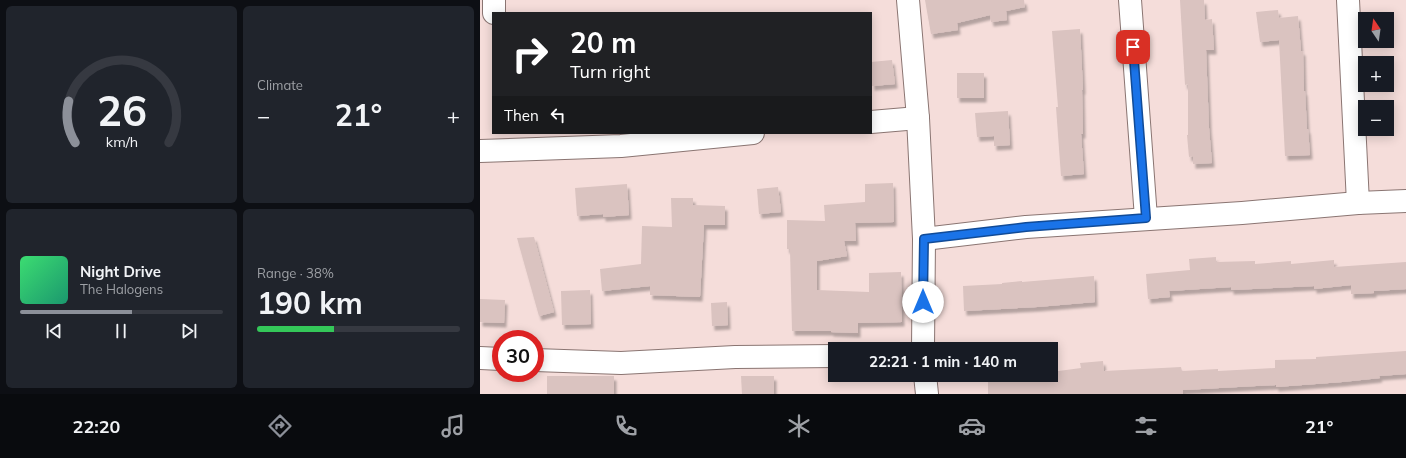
<!DOCTYPE html>
<html lang="en">
<head>
<meta charset="utf-8">
<style>
  :root { --surface:#171b24; --page:#20242c; --text:#f1f3f6; --muted:#9ea1a6; --line:#363941; --accent:#8c9099 }
  body { margin:0; font-family:Mulish,sans-serif; background:var(--page); color:var(--text); height:100vh; display:flex; flex-direction:column; font-size:15px; white-space:nowrap }
  * { box-sizing:border-box; margin:0 }
  p { font-size:13px; color:var(--muted) }
  .icon { flex:none; width:22px; height:22px; fill:none; stroke:currentColor; stroke-width:2; stroke-linecap:round; stroke-linejoin:round }
  .map { position:relative; flex:1; overflow:hidden }
  .panel { display:flex; flex-direction:column; gap:6px; padding:6px; background:#0d0f14; width:480px }
  .panel>* { flex:none }
  .hud { position:absolute; left:12px; top:12px; width:380px; height:122px; border-radius:0px; box-shadow:0 2px 10px #0003; background:#202124; color:#fff; overflow:hidden }
  .needle { width:26px; rotate:347deg }
  .controls { position:absolute; left:878px; top:12px; display:grid; gap:8px }
  .controls a { display:grid; place-items:center; width:36px; height:36px; border-radius:0px; background:var(--surface); box-shadow:0 2px 10px #0003; font-size:20px }
  .speed { position:absolute; left:12px; top:330px; display:flex; gap:8px; font-size:20px; font-weight:700; text-align:center }
  .speed>* { display:grid; place-content:center; width:52px; height:52px; border-radius:50%; background:var(--surface); box-shadow:0 2px 10px #0003; line-height:1 }
  .speed .limit { border:6px solid #d22; background:#fff; color:#111 }
  .pin { position:absolute; display:grid; place-items:center; width:34px; height:34px; color:#fff; margin:-17px; border-radius:8px; box-shadow:0 2px 6px #0006 }
  .me { position:absolute; width:44px; margin:-22px; rotate:0deg; stroke-linejoin:round; filter:drop-shadow(0 0 3px #0008) }
  .turn { display:flex; align-items:center; gap:14px; height:84px; padding:0 12px; font-size:18px }
  .turn .icon { width:52px; height:52px; stroke-width:2.5 }
  .turn b { display:block; font-size:28px; line-height:34px }
  .then { display:flex; align-items:center; height:38px; padding:0 12px; background:#0003; gap:8px; font-size:15px }
  .big { font-size:30px; font-weight:700; line-height:1.1 }
  .panel .widget { flex:1; display:flex; flex-direction:column; justify-content:center; gap:6px; min-width:0; padding:0 14px; border-radius:6px; background:var(--page) }
  .panel .dial { align-items:center; gap:0 }
  .dial svg { height:104px; overflow:visible; fill:none; stroke:var(--line); stroke-width:7; stroke-linecap:round; text-anchor:middle }
  .dial text { fill:var(--text); stroke:none }
  .song { display:flex; align-items:center; gap:12px }
  .cover { width:48px; height:48px; border-radius:6px; background:linear-gradient(135deg,hsl(140 70% 55%),hsl(160 70% 35%)) }
  .played { height:4px; border-radius:2px; background:linear-gradient(90deg,var(--accent) 55%,var(--line) 55%) }
  .keys { display:flex; justify-content:space-around; direction:ltr }
  .heat { display:flex; justify-content:space-between; align-items:center; font-size:22px; direction:ltr }
  .charge { height:6px; border-radius:3px; background:linear-gradient(90deg,#34c759 38%,var(--line) 0) }
  .panel .tiles { flex:1; display:grid; gap:6px; grid-template-columns:repeat(2,1fr) }
  .trip { position:absolute; left:348px; top:342px; width:230px; height:40px; border-radius:0px; background:var(--surface); box-shadow:0 2px 10px #0003; font-weight:700; line-height:40px; text-align:center }
  .dock { display:flex; height:64px; justify-content:space-around; align-items:center; background:#090b0e; color:var(--muted) }
  .dock .icon { width:28px; height:28px }
  .dock .on { color:var(--accent) }
  .dock b { font-size:18px; color:var(--text) }
  main { display:flex; flex:1; min-height:0 }
  .map>svg:first-child { display:block }
</style>
</head>
<body>
<main>
<section class="panel">
<div class="tiles">
<div class="widget dial"><svg viewBox="0 0 100 80">
<path d="M14 69A42 42 0 1 1 86 69"/>
<path d="M14 69A42 42 0 0 1 9 37" stroke="#8c9099"/>
<text x="50" y="56" font-size="32" font-weight="700">26</text>
<text x="50" y="72" font-size="11">km/h</text>
</svg></div>
<div class="widget"><p>Climate</p>
<div class="heat"><a>−</a><b class="big">21°</b><a>+</a></div>
</div>
<div class="widget">
<div class="song"><i class="cover"></i><div><b>Night Drive</b><p>The Halogens</p></div></div>
<div class="played"></div>
<div class="keys"><svg class="icon" aria-label="previous" viewBox="0 0 24 24"><path d="M18 5L8 12l10 7zM5 5v14"/></svg><svg class="icon" aria-label="pause" viewBox="0 0 24 24"><path d="M8 5v14M16 5v14"/></svg><svg class="icon" aria-label="next" viewBox="0 0 24 24"><path d="M6 5l10 7-10 7zM19 5v14"/></svg></div>
</div>
<div class="widget"><p>Range · 38%</p><b class="big">190 km</b><div class="charge"></div></div>
</div>
</section>
<div class="map">
<svg width="926" height="394" viewBox="0 0 926 394">
  <defs>
    <filter id="shadow"><feDropShadow dx="2.5" dy="4.5" stdDeviation="1" flood-color="#0004"/></filter>
  </defs>
  <rect width="100%" height="100%" fill="#f5ddda"/>
  <g fill="#dac3c0" filter="url(#shadow)">
    <polygon points="445,0 544,0 545,7 526,11 527,20 511,22 510,15 477,23 478,30 451,34"/>
    <polygon points="700,0 724,0 725,20 732,19 734,50 726,50 729,128 732,163 713,164 713,156 709,157 707,135 708,135 708,84 705,85"/>
    <polygon points="798,10 799,18 818,16 821,51 823,51 824,91 825,91 827,129 828,129 830,155 805,156 799,40 780,42 776,12"/>
    <polygon points="600,29 603,90 602,90 603,134 601,134 604,174 581,176 576,107 578,107 572,31"/>
    <polygon points="412,60 415,84 392,86 391,62"/>
    <rect x="477" y="73" width="27" height="25"/>
    <polygon points="528,111 530,145 514,146 514,136 497,137 495,113"/>
    <polygon points="413,183 414,222 375,223 376,241 364,241 367,256 337,261 337,290 389,292 389,273 421,272 422,322 378,323 378,333 351,332 351,331 312,331 310,249 307,249 307,220 345,221 344,205 385,202 385,184"/>
    <polygon points="147,184 149,215 123,217 123,214 97,216 95,188"/>
    <polygon points="298,187 301,212 279,214 277,189"/>
    <polygon points="191,198 213,198 213,205 245,206 245,225 224,225 220,297 170,295 170,286 122,291 120,269 161,264 162,226 192,227"/>
    <polygon points="54,237 74,312 59,316 37,238"/>
    <polygon points="736,257 736,262 775,261 775,264 811,261 811,264 854,260 854,267 926,262 926,289 894,291 894,293 871,294 871,285 834,289 834,286 751,290 751,287 689,291 690,297 668,299 666,274 710,270 709,259"/>
    <polygon points="614,276 615,302 557,307 484,311 483,286 522,284 522,283 542,281 542,282"/>
    <polygon points="110,290 111,324 82,325 81,291"/>
    <polygon points="0,299 25,300 24,323 0,322"/>
    <polygon points="247,302 248,325 232,326 231,303"/>
    <polygon points="926,351 926,374 899,376 900,378 862,382 796,387 796,385 703,390 703,394 508,394 508,380 564,377 563,375 571,375 571,372 601,368 600,363 623,361 624,371 701,367 702,371 738,369 738,371 795,368 795,360 836,359 836,357"/>
    <rect x="67" y="376" width="67" height="18"/>
    <polygon points="261,376 294,376 294,394 262,394"/>
  </g>
  <g fill="none" stroke-linecap="round" stroke-linejoin="round">
    <defs>
      <g id="street">
        <polyline points="14,0 14,13"/>
        <polyline points="428,0 438,118 444,239 546,227 762,213 878,203 926,201"/>
        <polyline points="650,0 666,218"/>
        <polyline points="868,0 878,203"/>
        <polyline points="391,122 438,118"/>
        <polyline points="0,151 141,146 273,133"/>
        <polyline points="443,349 444,239"/>
        <polyline points="0,358 21,359"/>
        <polyline points="55,360 141,363 255,357 355,356"/>
        <polyline points="445,375 447,394"/>
      </g>
    </defs>
    <use href="#street" stroke="#8a7572" stroke-width="24"/>
    <use href="#street" stroke="#fff" stroke-width="22"/>
  </g>
  <g fill="none" stroke-linecap="round" stroke-linejoin="round">
    <defs>
      <polyline id="route" points="443,302 444,239 546,227 666,218 653,47"/>
    </defs>
    <use href="#route" stroke="#114b97" stroke-width="10"/>
    <use href="#route" stroke="#1a73e8" stroke-width="7"/>
  </g>
</svg>
<div class="controls">
<a><svg class="needle" viewBox="-14 -14 28 28"><path d="M0-13l5 13h-10z" fill="#e53935"/><path d="M0 13l5-13h-10z" fill="#9ea1a6"/></svg></a>
<a>+</a>
<a>−</a>
</div>
<div class="speed"><div class="limit">30</div></div>
<div class="pin" style="left:653px;top:47px;background:#d93025"><svg class="icon" aria-label="arrive" viewBox="0 0 24 24"><path d="M6 21V4h12l-3 4 3 4H6"/></svg></div>
<svg class="me" style="left:443px;top:302px" viewBox="-20 -20 40 40"><circle r="19" fill="#fff"/><path d="M0-13L10 11 0 6-10 11z" fill="#1a73e8"/></svg>
<div class="trip">22:21 · 1 min · 140 m</div>
<div class="hud">
<div class="turn"><svg class="icon" aria-label="right" viewBox="0 0 24 24"><path d="M7 20v-9h11M14 6l5 5-5 5"/></svg><div><b>20 m</b>Turn right</div></div>
<div class="then">Then<svg class="icon" aria-label="left" viewBox="0 0 24 24"><path d="M17 20v-9H6M10 6l-5 5 5 5"/></svg></div>
</div>
</div>
</main>
<nav class="dock">
<b>22:20</b>
<svg class="icon on" aria-label="directions" viewBox="0 0 24 24"><path d="M12 3l9 9-9 9-9-9zM9 14v-3h6M13 9l2 2-2 2"/></svg>
<svg class="icon" aria-label="music" viewBox="0 0 24 24"><path d="M9 18V5l10-2v13"/><circle cx="6" cy="18" r="3"/><circle cx="16" cy="16" r="3"/></svg>
<svg class="icon" aria-label="phone" viewBox="0 0 24 24"><path d="M5 4h4l2 5-3 2q2 4 5 5l2-3 5 2v4C11 20 4 13 5 4z"/></svg>
<svg class="icon" aria-label="climate" viewBox="0 0 24 24"><path d="M12 3v18M4 7l16 10M4 17L20 7"/></svg>
<svg class="icon" aria-label="car" viewBox="0 0 24 24"><path d="M5 17H2v-5l4-1 3-4h7l3 4 3 1v5h-3M9 17h6M6 11h13"/><circle cx="7" cy="17" r="2"/><circle cx="17" cy="17" r="2"/></svg>
<svg class="icon" aria-label="filters" viewBox="0 0 24 24"><path d="M4 7h16M4 17h16"/><circle cx="9" cy="7" r="2"/><circle cx="15" cy="17" r="2"/></svg>
<b>21°</b>
</nav>
</body>
</html>
